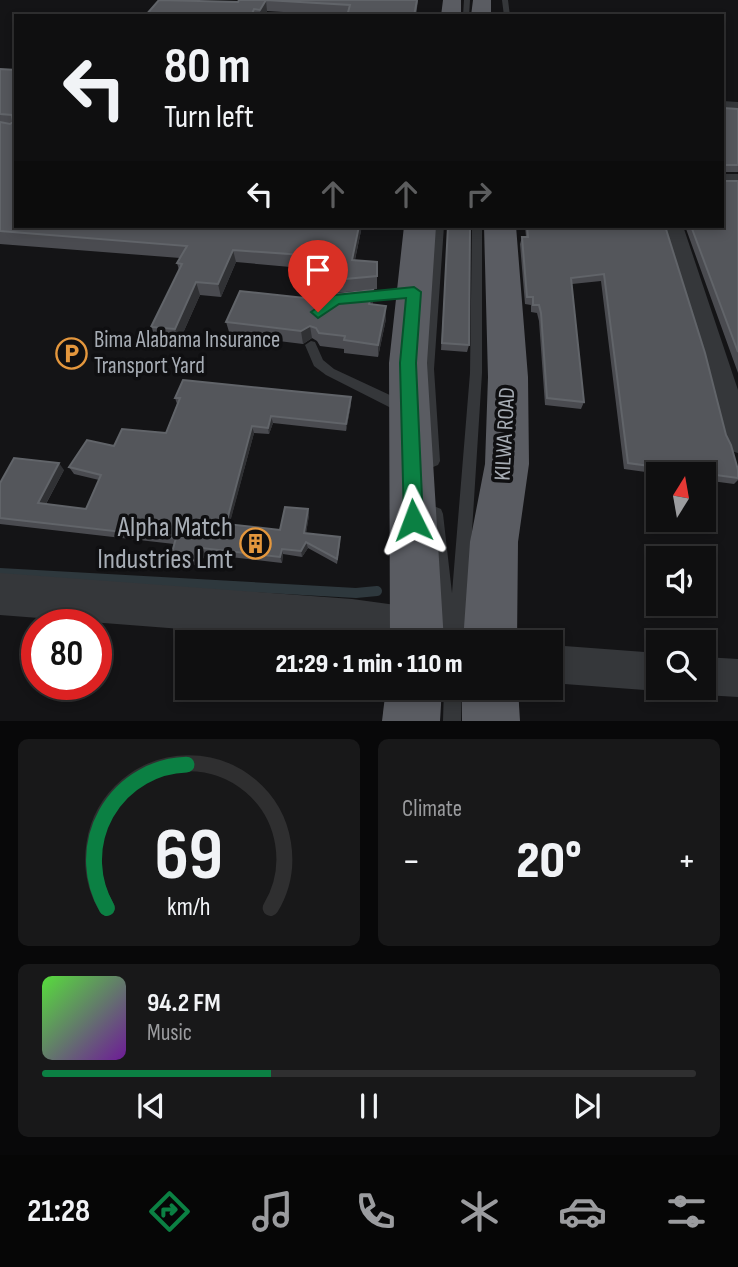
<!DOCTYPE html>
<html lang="en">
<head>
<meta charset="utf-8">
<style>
  :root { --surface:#0f0f10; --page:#181819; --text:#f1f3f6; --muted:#9b9c9f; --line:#2f2f30; --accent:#0b8043 }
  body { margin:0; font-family:"Sofia Sans Condensed",sans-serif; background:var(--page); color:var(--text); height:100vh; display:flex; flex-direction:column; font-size:26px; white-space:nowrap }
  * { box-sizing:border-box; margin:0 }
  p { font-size:23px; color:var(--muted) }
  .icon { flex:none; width:38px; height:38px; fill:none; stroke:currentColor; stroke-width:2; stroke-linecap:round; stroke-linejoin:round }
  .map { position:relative; height:721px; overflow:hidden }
  .details { display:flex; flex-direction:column; gap:18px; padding:18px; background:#080809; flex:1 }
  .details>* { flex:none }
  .banner { position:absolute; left:14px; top:14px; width:710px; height:214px; border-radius:0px; box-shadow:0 4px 10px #0003,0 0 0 2px var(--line); background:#0f0f10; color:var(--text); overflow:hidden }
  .needle { width:46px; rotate:11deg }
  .buttons { position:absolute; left:646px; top:462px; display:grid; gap:14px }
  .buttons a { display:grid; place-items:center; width:70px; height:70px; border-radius:0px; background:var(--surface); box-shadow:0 4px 10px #0003,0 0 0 2px var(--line); font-size:35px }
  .speed { position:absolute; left:21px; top:609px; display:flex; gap:14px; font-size:35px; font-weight:700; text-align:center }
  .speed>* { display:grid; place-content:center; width:91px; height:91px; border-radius:50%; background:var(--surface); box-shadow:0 4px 10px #0003,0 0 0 2px var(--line); line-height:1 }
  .speed .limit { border:10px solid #d22; background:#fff; color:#111 }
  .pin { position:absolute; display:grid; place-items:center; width:60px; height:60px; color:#fff; margin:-72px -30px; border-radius:50% 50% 50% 0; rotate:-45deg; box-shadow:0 0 7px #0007 }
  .pin .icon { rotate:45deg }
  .me { position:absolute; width:77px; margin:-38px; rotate:357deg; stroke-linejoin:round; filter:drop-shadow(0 0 5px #0008) }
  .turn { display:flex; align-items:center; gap:24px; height:147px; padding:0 35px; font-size:32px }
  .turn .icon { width:91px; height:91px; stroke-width:2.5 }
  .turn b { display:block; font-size:49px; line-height:60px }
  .lanes { display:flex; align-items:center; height:66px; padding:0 35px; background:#0003; justify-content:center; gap:35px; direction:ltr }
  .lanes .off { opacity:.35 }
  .big { font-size:52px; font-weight:800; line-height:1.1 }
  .details .tile { flex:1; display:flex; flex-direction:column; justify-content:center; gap:10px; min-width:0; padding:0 24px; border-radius:10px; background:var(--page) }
  .details .dial { align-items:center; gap:0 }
  .dial svg { height:182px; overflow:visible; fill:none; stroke:var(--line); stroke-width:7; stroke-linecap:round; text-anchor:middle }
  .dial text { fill:var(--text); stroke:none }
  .song { display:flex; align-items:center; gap:21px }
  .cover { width:84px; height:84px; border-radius:10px; background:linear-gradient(135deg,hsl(110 70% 55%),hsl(280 70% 35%)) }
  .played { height:7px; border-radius:4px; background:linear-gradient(90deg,var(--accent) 35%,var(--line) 35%) }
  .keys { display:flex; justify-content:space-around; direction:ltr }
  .heat { display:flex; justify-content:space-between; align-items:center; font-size:38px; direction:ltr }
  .details .tiles { flex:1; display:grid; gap:18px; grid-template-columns:1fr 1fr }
  .tile:last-child { grid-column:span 2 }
  .trip { position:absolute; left:175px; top:630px; width:388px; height:70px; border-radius:0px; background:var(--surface); box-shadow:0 4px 10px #0003,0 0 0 2px var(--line); font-weight:800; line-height:70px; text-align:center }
  .dock { display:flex; height:112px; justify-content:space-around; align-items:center; background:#060606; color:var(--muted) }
  .dock .icon { width:49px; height:49px }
  .dock .on { color:var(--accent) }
  .dock b { font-size:32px; color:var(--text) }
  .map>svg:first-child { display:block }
</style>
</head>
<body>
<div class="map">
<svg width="738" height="721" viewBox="0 0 738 721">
  <rect width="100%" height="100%" fill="#141416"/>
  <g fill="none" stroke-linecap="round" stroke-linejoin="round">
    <polyline stroke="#2e383d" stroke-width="10" points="0,573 356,593 377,591"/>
    <g fill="#35373a" fill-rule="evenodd">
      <polygon points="464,0 470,0 469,16 463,16"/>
      <polygon points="502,0 508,0 510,16 504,16"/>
      <polygon points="434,226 444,226 434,369 440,461 438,465 433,467 428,465 426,461 422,369"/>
      <polygon points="472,226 482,226 482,373 465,642 441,642 429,514 431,509 436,507 441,509 443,514 452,593 470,373"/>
      <polygon points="411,288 417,292 415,295 359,300 353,296 359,292"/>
      <polygon points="311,341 315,342 323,360 334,369 407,403 409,407 407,411 402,412 397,411 326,375 314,366 305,345"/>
      <polygon points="444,688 462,688 461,721 443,721"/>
    </g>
    <g fill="#35373a" fill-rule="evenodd">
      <polygon points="723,101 738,102 738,112 723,111"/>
      <rect x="723" y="174" width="15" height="12"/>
      <polygon points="662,226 683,226 738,390 738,453 728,450 723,441 703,359"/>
      <polygon points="551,645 658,653 658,688 666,688 658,691 551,683"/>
      <polygon points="704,657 738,659 738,697 704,695 691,689 704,688"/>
    </g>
    <polygon fill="#35373a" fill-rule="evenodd" points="0,573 352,599 418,608 433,615 440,630 435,642 348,642 0,615"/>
    <g fill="#5a5c62" fill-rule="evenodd">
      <polygon points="443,0 461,0 461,16 441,16"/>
      <polygon points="473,0 491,0 491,16 471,16"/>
      <polygon points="404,226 436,226 427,363 444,642 390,642 389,363"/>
      <polygon points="484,226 516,226 528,377 529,464 518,542 517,642 463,642 470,542 485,464 488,377"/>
      <polygon points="386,688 442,688 440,721 382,721"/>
      <polygon points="462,688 518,688 520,721 462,721"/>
    </g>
  </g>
  <g fill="#4a4b50">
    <polygon points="239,0 418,0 416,16 347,16 267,11 264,16 145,16 238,2"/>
    <polygon points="0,69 16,70 16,226 362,226 355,260 377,262 377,289 335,293 320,304 373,290 373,304 386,319 378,357 344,353 344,349 320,346 317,341 312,338 303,344 230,335 226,322 305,298 313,269 236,262 221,297 200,295 179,342 156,340 151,327 179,270 177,263 180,258 0,244"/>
    <polygon points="723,108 738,109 738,172 725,172 725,181 738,181 738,373 685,226 723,226"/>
    <polygon points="448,226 469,345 467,352 441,350"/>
    <polygon points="525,226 665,226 726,435 738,470 738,480 734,484 704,480 704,474 660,474 624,469 601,281 572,284 584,402 581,409 545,405 539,321 537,313 531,312 531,305 525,304 520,244 522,237 526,237"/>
    <polygon points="351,397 351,404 346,431 273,423 269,434 254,433 229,525 280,530 308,509 309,515 306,533 340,537 340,542 337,564 308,548 302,557 283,554 282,563 205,554 200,566 174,561 171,556 174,544 0,524 0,483 64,470 46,504 86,509 99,480 74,474 69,467 114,446 166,433 177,404 175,398"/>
  </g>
  <g fill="#303134">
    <polygon points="266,0 267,11 264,16 261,16 260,10"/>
    <polygon points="359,226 362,226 352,273 352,260"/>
    <polygon points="233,250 236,262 221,297 218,284"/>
    <polygon points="334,280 335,293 309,312 308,299"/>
    <polygon points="196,282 200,295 179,342 175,329"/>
    <polygon points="373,290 373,303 369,317 369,304"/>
    <polygon points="386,306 386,319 378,357 378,345"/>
    <polygon points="310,326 312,338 303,344 301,331"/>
    <polygon points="351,397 351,404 346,431 346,424"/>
    <polygon points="271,416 273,423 269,434 268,428"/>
    <polygon points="252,426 254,433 228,530 226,524"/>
    <polygon points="59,463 64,470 43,509 38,503"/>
    <polygon points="308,509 309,515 305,539 304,533"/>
    <polygon points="340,537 340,542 337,564 337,559"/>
    <polygon points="306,542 308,548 302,557 301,551"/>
    <polygon points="202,548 205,554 200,566 197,561"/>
    <polygon points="282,549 283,554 282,563 280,557"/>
  </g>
  <g fill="#54565b" stroke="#616469" stroke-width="2">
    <polygon points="159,0 238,2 239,0 417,0 414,16 347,16 350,5 266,0 260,10 254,9 251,16 145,16"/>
    <polygon points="0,69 16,70 16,226 359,226 352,260 377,262 377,276 334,280 308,299 318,305 338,294 373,290 369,304 386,306 378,345 344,340 345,336 319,333 316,328 310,326 301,331 226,322 240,291 305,298 317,256 233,250 218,284 196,282 175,329 151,327 182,264 177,263 187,246 0,231 0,122 10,124 13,122 12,115 0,114"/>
    <polygon points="723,108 738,109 738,165 725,165 725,181 738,181 738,352 691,226 723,226"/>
    <polygon points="448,226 470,226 469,345 442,343"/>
    <polygon points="527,226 665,226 705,353 726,435 731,445 738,470 738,478 628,463 604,274 571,278 584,402 547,398 541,313 539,305 533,305 533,297 527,297 522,237 528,237"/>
    <polygon points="183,380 351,397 346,424 271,416 268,428 252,426 226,524 280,530 285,507 308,509 304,533 340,537 337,559 306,542 301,551 282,549 280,557 202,548 197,561 171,556 176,538 0,518 0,483 14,458 59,463 38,503 86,509 101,475 69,467 87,440 114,446 122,429 166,433 180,398 175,398"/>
  </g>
  <polygon fill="#0b8043" stroke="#07532c" stroke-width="2" points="414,287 421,292 416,363 423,520 420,527 413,529 406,527 404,520 400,363 406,298 339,304 318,318 311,312 335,295"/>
  <defs>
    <symbol id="parking-ring" viewBox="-11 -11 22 22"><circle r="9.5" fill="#0f0f11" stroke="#e4973d" stroke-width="1.5"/><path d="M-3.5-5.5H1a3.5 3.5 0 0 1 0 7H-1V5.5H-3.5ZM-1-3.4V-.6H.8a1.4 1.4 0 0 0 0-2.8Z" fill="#e4973d"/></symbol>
    <symbol id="building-ring" viewBox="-11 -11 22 22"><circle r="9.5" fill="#0f0f11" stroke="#e4973d" stroke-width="1.5"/><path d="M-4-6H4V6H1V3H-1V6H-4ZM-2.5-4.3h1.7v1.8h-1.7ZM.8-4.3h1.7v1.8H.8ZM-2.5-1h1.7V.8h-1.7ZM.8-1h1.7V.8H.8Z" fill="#e4973d"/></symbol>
  </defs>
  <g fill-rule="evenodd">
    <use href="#parking-ring" x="54" y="336" width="35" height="35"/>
    <use href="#building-ring" x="238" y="526" width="35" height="35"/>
  </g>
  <g text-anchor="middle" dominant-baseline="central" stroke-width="7" stroke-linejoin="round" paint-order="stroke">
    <g font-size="23" fill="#a7adb5" stroke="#0f0f11" text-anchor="start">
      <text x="94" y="340">Bima Alabama Insurance<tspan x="94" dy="26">Transport Yard</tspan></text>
    </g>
    <g font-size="23" fill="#a7adb5" stroke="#0f0f11">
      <text transform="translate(505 434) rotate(-87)">KILWA ROAD</text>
    </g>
    <g font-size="28" fill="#a7adb5" stroke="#0f0f11" text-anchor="end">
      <text x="233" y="527">Alpha Match<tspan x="233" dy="32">Industries Lmt</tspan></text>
    </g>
  </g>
</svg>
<div class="buttons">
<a><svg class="needle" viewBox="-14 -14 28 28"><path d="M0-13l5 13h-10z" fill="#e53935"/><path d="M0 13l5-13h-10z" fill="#9b9c9f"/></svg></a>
<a><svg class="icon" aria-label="sound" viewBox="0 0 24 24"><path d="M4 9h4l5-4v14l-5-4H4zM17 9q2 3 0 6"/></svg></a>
<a><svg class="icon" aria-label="search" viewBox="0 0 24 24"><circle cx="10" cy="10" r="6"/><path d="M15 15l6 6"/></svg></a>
</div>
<div class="speed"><div class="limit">80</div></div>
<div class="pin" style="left:318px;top:312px;background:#d93025"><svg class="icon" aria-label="arrive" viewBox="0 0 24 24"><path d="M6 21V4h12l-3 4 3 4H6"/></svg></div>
<svg class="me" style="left:413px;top:520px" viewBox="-20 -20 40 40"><path d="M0-17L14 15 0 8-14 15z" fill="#0b8043" stroke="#fff" stroke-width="4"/></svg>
<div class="trip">21:29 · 1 min · 110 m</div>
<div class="banner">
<div class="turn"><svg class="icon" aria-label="left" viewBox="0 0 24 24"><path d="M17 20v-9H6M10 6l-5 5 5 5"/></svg><div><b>80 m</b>Turn left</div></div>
<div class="lanes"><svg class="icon" aria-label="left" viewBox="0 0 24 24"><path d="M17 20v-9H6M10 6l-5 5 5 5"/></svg><svg class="icon off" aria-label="ahead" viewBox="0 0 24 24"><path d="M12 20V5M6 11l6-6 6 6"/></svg><svg class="icon off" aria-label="ahead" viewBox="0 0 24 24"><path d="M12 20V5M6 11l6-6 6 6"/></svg><svg class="icon off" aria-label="right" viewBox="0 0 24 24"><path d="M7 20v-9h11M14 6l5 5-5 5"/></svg></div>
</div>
</div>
<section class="details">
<div class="tiles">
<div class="tile dial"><svg viewBox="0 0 100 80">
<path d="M14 69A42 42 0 1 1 86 69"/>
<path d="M14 69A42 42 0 0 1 49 6" stroke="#0b8043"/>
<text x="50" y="56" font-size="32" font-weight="700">69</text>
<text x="50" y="72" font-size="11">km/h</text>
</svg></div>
<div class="tile"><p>Climate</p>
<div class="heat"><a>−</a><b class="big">20°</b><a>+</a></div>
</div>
<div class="tile">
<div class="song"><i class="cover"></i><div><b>94.2 FM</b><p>Music</p></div></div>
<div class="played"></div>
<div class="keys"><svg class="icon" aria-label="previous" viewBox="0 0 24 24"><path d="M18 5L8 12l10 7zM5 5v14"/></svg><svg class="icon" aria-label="pause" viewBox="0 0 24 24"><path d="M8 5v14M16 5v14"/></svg><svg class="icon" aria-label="next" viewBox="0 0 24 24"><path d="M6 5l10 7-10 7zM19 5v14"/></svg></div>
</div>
</div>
</section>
<nav class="dock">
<b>21:28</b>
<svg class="icon on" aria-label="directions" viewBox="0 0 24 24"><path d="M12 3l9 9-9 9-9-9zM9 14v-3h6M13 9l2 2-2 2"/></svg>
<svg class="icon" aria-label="music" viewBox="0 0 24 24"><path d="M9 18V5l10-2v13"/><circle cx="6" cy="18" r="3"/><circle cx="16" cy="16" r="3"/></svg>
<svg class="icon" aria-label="phone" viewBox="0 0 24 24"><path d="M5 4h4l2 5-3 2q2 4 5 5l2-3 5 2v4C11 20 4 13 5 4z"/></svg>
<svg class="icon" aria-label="climate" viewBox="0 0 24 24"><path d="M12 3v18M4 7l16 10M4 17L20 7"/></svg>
<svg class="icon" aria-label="car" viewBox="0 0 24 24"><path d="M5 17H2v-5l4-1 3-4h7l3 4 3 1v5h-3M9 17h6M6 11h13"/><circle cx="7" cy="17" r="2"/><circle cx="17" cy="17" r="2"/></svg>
<svg class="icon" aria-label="filters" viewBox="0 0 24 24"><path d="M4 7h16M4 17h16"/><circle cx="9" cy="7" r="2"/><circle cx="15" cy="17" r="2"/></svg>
</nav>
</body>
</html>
